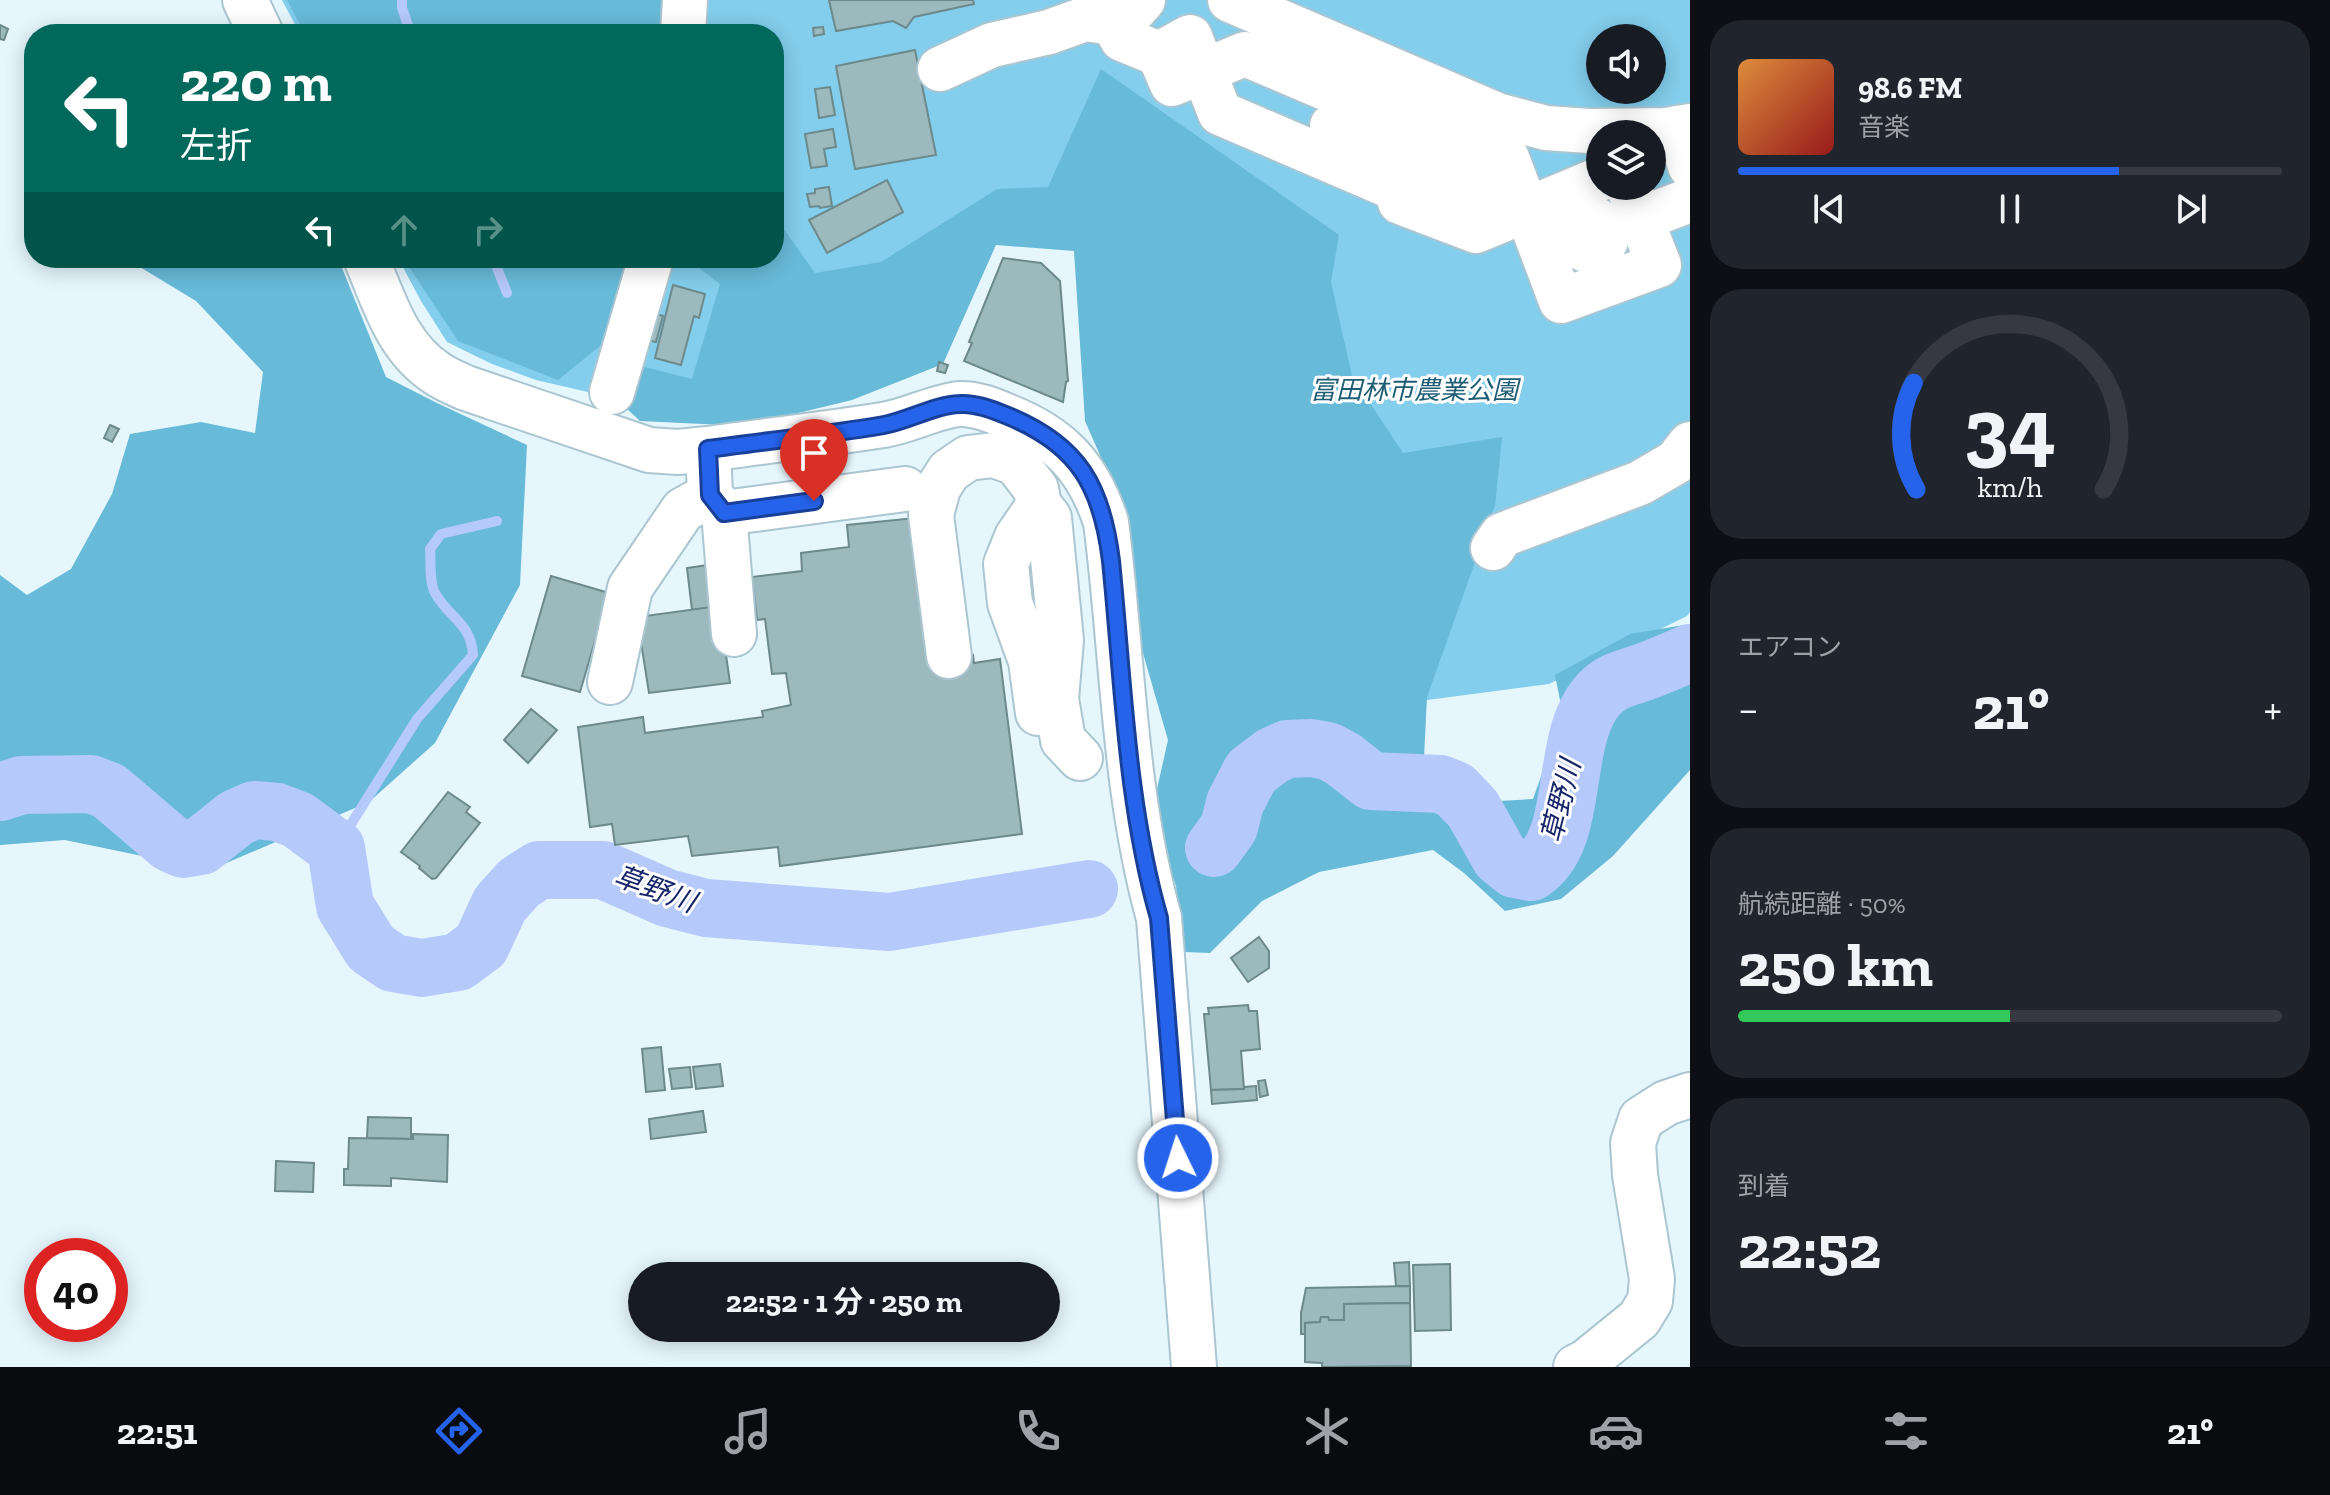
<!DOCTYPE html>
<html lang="ja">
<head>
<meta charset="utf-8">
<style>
  :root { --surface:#171b24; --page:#20242c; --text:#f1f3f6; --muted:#9ea1a6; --line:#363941; --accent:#2563eb }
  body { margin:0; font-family:"Zilla Slab","Noto Sans JP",serif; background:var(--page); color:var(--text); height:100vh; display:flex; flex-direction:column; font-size:30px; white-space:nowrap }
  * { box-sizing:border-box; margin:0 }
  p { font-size:26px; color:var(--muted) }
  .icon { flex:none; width:44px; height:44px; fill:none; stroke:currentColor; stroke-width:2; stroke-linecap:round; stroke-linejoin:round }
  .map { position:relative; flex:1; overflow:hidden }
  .panel { display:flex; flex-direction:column; gap:20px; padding:20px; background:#0d0f14; width:640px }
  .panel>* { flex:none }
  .guide { position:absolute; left:24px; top:24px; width:760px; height:244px; border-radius:32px; box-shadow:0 4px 20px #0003; background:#00695c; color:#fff; overflow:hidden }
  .buttons { position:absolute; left:1586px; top:24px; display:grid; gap:16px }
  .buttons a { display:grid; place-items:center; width:80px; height:80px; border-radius:50%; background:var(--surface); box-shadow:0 4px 20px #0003; font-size:40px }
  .speed { position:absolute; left:24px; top:1238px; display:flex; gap:16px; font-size:40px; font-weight:700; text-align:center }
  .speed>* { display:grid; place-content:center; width:104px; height:104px; border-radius:50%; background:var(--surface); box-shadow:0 4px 20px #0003; line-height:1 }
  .speed .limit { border:12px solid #d22; background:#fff; color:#111 }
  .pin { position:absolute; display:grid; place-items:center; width:68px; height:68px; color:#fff; margin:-82px -34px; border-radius:50% 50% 50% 0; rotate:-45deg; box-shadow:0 0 8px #0007 }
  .pin .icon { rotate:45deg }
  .me { position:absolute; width:88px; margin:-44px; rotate:356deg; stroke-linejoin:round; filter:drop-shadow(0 0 6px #0008) }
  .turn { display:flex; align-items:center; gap:28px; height:168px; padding:0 24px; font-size:36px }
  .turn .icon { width:104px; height:104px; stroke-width:2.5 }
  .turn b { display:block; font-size:56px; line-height:68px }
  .lanes { display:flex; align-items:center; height:76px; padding:0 24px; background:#0003; justify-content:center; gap:40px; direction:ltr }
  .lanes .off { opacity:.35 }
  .big { font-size:60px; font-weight:700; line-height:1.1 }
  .panel .widget { flex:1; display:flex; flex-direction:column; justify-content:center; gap:12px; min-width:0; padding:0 28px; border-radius:32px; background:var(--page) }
  .panel .dial { align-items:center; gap:0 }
  .dial svg { height:208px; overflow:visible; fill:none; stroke:var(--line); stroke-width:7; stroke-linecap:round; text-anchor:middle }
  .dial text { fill:var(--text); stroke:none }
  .song { display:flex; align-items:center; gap:24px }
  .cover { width:96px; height:96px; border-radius:12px; background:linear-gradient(135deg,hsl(30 70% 55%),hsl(0 70% 35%)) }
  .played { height:8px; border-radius:4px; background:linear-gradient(90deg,var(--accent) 70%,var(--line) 70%) }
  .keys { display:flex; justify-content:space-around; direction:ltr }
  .heat { display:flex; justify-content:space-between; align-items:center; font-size:44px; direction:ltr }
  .charge { height:12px; border-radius:6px; background:linear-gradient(90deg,#34c759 50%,var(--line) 0) }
  .trip { position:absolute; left:628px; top:1262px; width:432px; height:80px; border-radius:40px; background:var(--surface); box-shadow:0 4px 20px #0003; font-weight:700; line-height:80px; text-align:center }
  .dock { display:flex; height:128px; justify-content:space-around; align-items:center; background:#090b0e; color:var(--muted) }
  .dock .icon { width:56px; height:56px }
  .dock .current { color:var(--accent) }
  .dock b { font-size:36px; color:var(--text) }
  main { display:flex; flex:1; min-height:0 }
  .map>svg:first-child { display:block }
</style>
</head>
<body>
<main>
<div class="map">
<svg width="1690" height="1367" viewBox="0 0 1690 1367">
  <rect width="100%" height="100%" fill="#e6f6fd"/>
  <path fill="#83ceec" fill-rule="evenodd" d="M 282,0 L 1690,0 L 1690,612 L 1687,616 L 1549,684 L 1382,706 L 1084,233 L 992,225 L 767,382 L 592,393 L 536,380 L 492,364 L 447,342 L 421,301 L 398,258 L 774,258 L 774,34 L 300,34 ZM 1600,38 L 1652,38 L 1652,90 L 1600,90 ZM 1600,134 L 1652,134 L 1652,186 L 1600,186 Z"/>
  <g fill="#68bad9">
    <polygon points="287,0 671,0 668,34 305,34"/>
    <polygon points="1101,69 1339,235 1331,282 1352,376 1403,453 1502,437 1495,506 1427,697 1424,758 1481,802 1533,799 1563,715 1555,675 1630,634 1690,624 1690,770 1613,856 1561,899 1505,911 1464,873 1433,850 1319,872 1262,901 1210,953 1184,952 1176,886 1151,816 1168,740 1132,615 1121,503 1085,421 1074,251 996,245 943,364 852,400 745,426 640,421 626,408 641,366 692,379 720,284 690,261 689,258 774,258 774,215 815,273 881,262 997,189 1048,187"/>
    <polygon points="125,258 338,258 386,377 437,403 527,445 520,585 435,743 369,802 210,870 65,840 0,845 0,575 27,595 71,569 112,494 130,434 201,422 255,433 263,372 196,301"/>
    <polygon points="406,258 633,258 605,342 558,380 458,341 411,270"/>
  </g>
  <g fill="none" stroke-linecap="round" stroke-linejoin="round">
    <g stroke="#b6c9fb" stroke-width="10">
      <polyline points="402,0 402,8 411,34"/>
      <polyline points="493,258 507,293"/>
      <path d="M 336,848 L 417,719 L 473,655 C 471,623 449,618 435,593 C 429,582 431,562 430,549 L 441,534 L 497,521"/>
    </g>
    <g stroke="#b6c9fb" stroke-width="58">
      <polyline points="0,792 22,785 91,784 109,791 170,843 183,849 201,846 236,818 254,810 277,812 298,820 336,848 345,906 371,948 393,963 422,968 458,962 481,945 500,904 519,883 539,870 603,870 667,898 706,908 889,922 1089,889"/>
      <path d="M 1214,848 L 1229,827 L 1235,803 L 1251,772 L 1272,756 L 1287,749 L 1311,748 L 1328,751 L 1343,759 L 1371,781 L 1440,784 L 1455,790 L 1473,809 L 1500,857 L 1515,869 L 1531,872 C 1583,839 1557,737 1600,693 C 1612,681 1623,679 1638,674 C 1656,668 1673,660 1690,653"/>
    </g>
  </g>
  <g fill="#9cbabd" stroke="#6c898b" stroke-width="2">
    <polygon points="829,0 973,0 974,4 914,17 906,28 893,21 836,31"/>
    <polygon points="0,25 8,29 4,40 0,39"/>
    <polygon points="823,27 824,34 814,36 813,28"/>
    <polygon points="915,50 936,155 855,169 836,66"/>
    <polygon points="830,87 835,115 819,118 815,89"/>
    <polygon points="833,129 836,147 824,149 827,166 811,168 805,134"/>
    <polygon points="887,180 903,212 827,253 809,220"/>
    <polygon points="829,187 832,206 820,208 819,206 810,207 807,194 815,193 815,189"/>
    <polygon points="1592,225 1600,228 1603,235 1600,244 1593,247 1584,244"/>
    <polygon points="1003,258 1041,263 1060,281 1068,381 1066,382 1063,402 964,361 972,343 969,342"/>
    <polygon points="673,285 705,294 699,318 694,316 681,365 655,358"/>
    <polygon points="653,313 663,316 656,342 646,340"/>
    <polygon points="939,362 948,365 945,373 937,371"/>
    <polygon points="110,425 119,429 112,442 104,438"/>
    <polygon points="915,518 935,661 973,655 974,663 1000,659 1022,834 780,866 778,847 692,856 688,836 615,845 612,824 590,827 578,727 643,717 645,733 763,717 762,711 791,705 786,673 772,674 765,619 757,620 752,577 802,571 801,553 849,547 847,525"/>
    <polygon points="715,564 719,606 692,610 687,568"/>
    <polygon points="551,576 609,593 580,692 522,676"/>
    <polygon points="719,606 730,683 649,693 637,617"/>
    <polygon points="531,709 557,730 528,763 504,740"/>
    <polygon points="448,792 470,807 466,812 480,823 436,878 432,879 419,868 420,866 401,852"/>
    <polygon points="1259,937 1269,951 1269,968 1248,982 1231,958"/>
    <polygon points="1248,1005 1249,1011 1257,1011 1260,1049 1241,1051 1244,1089 1211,1090 1204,1014 1209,1014 1208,1008"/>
    <polygon points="661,1047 665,1090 646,1092 642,1049"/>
    <polygon points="720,1064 723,1086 696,1089 693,1067"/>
    <polygon points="690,1067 692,1087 672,1089 669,1069"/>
    <polygon points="1265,1080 1268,1095 1260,1097 1258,1081"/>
    <polygon points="1256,1086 1257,1100 1212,1104 1211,1090 1244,1089 1244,1087"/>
    <polygon points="703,1111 706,1132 651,1139 649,1119"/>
    <polygon points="368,1117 411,1118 411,1139 367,1138"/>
    <polygon points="413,1134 448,1135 447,1182 391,1178 391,1186 344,1185 344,1169 348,1169 349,1138 413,1139"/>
    <polygon points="276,1161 314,1163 313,1192 275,1191"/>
    <polygon points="1409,1262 1410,1286 1396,1286 1394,1263"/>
    <polygon points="1450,1264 1451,1330 1415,1331 1413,1265"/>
    <polygon points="1410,1286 1410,1303 1344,1304 1344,1320 1329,1320 1328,1317 1321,1317 1320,1322 1305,1323 1305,1334 1301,1334 1301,1313 1306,1288"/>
    <polygon points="1410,1303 1411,1366 1322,1367 1322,1363 1305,1362 1305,1323 1320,1322 1321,1317 1328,1317 1329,1320 1344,1320 1344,1304"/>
  </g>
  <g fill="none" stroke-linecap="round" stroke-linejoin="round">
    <defs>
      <g id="minor">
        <polyline points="245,0 261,34"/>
        <polyline points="1230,0 1497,115 1546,128 1589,131 1666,130 1690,126"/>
        <polyline points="1113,23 1122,39 1186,65"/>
        <polyline points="683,34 685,0"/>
        <polyline points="1159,54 1190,37 1220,113 1404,192"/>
        <polyline points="1159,54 1172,84 1245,54 1429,132"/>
        <polyline points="940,69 992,45 1049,32 1085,19 1113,23 1135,9 1143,0"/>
        <polyline points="1332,126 1445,174 1449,187 1439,216"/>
        <polyline points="1678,128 1690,166"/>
        <polyline points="1600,179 1476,231 1400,202 1432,124 1507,158 1561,301 1659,265 1628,186"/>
        <polyline points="1449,187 1463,182 1577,229"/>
        <circle cx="1591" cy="235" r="16"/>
        <polyline points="1641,219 1690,200"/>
        <path d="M 366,258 C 384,301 397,348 438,374 C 447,380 457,384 466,388 L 649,450 L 678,452 L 708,449 C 766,441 825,434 883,425 C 909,421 933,407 959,404 C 975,403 992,410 1006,416 C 1060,437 1088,467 1106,522 C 1123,654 1123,789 1159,918 L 1194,1367"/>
        <polyline points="612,392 651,258"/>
        <polyline points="710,495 724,513 734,634"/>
        <polyline points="724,513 905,489"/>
        <polyline points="1493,548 1502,535 1640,483 1676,462 1690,444"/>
        <polyline points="949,656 931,515 938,488 949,471 968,458 994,455 1016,463 1036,489 1039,505 1049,518 1061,640 1056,699 1063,740 1080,758"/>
        <polyline points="610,682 630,588 683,510 710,495 708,449"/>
        <polyline points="1038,713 1031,661 1010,603 1006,564 1017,537 1039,505"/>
        <polyline points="1576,1367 1586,1362 1639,1319 1650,1301 1652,1279 1635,1175 1633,1143 1641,1119 1666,1103 1690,1095"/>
      </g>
    </defs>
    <use href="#minor" stroke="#abc6d1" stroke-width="48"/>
    <use href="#minor" stroke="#fff" stroke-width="44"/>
  </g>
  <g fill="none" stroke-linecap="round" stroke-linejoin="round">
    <defs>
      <path id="route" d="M 814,501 L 724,513 L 710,495 L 708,449 C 766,441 826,435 884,425 C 910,420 934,405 960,404 C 976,403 993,410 1008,416 C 1079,445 1102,487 1111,561 C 1123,679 1126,803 1159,918 L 1178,1158"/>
    </defs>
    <use href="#route" stroke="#184099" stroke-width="20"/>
    <use href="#route" stroke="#2563eb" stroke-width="14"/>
  </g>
  <g text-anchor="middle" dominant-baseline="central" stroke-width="6" stroke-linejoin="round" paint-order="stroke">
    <g font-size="26" font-style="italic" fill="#1d5d73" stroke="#fff">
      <text x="1414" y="390">富田林市農業公園</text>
    </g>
    <g font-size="28" font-style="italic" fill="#17266b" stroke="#fff">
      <text transform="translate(1561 801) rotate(-76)">草野川</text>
      <text transform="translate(655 889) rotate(20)">草野川</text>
    </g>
  </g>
</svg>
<div class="buttons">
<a><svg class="icon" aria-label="sound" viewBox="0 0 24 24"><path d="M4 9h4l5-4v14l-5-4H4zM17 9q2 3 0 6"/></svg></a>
<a><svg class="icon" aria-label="layers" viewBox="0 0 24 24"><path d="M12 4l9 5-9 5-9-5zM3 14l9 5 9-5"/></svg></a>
</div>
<div class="speed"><div class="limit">40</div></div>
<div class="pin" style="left:814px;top:501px;background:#d93025"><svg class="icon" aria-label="arrive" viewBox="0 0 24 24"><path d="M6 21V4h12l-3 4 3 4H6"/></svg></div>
<svg class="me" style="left:1178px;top:1158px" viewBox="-20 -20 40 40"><circle r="17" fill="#2563eb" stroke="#fff" stroke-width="3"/><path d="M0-11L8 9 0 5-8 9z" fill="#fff"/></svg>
<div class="trip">22:52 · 1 分 · 250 m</div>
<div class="guide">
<div class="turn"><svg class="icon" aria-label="left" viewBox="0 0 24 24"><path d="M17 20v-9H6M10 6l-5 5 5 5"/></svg><div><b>220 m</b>左折</div></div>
<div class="lanes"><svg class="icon" aria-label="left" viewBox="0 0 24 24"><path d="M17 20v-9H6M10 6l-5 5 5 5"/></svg><svg class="icon off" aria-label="ahead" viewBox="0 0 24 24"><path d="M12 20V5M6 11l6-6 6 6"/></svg><svg class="icon off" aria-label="right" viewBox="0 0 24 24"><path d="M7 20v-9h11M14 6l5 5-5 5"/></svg></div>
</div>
</div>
<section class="panel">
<div class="widget">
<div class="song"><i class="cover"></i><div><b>98.6 FM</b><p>音楽</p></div></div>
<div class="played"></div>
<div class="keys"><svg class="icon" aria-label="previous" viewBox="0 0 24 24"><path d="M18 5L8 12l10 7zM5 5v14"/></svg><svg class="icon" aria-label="pause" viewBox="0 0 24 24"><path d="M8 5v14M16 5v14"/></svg><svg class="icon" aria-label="next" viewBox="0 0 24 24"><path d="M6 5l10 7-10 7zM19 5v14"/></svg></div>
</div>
<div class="widget dial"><svg viewBox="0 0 100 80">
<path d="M14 69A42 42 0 1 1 86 69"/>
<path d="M14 69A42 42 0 0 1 13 28" stroke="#2563eb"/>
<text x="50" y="56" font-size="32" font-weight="700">34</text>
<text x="50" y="72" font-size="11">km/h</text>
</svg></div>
<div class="widget"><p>エアコン</p>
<div class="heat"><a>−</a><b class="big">21°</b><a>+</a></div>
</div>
<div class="widget"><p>航続距離 · 50%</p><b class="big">250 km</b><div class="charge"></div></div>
<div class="widget"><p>到着</p><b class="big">22:52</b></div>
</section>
</main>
<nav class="dock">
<b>22:51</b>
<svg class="icon current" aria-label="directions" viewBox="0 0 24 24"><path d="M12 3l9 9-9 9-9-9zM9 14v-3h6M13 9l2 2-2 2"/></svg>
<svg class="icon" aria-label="music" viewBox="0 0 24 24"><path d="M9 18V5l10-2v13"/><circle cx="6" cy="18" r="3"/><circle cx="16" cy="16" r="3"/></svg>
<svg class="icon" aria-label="phone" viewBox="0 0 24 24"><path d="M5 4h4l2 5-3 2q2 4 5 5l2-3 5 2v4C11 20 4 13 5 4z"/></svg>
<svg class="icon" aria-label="climate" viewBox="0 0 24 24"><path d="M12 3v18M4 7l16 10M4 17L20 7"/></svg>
<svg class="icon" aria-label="car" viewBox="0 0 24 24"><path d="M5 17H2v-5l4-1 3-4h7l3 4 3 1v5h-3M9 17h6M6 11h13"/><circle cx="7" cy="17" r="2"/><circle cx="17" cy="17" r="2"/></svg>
<svg class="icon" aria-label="filters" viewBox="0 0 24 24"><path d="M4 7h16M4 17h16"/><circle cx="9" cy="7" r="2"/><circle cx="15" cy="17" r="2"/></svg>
<b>21°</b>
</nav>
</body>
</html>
